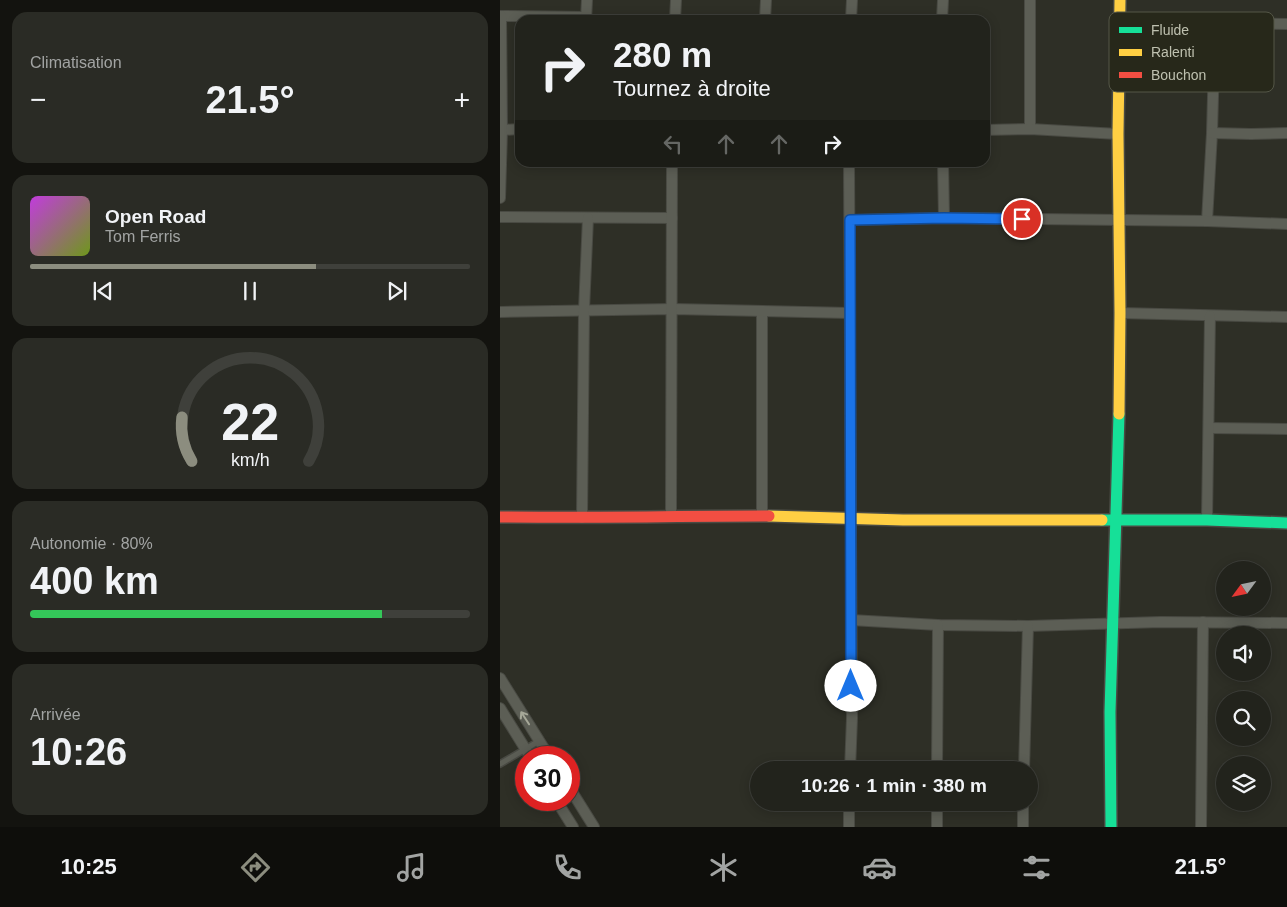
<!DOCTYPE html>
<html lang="fr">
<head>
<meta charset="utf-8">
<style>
  :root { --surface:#22231c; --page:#2a2b25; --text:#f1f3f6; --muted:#a2a4a3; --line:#3f403b; --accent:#8c8d7f }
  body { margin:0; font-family:Helvetica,sans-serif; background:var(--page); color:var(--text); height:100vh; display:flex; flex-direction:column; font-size:19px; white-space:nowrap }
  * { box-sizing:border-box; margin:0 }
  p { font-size:16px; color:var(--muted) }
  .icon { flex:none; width:28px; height:28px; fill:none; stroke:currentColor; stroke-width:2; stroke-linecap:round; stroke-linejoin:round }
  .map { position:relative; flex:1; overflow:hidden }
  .panel { display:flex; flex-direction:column; gap:12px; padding:12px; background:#13130f; width:500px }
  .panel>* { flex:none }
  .hud { position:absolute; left:15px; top:15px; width:475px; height:152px; border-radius:15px; box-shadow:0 2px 12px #0003,0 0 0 1px var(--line); background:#22231c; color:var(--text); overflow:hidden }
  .needle { width:32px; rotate:237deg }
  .buttons { position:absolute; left:716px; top:561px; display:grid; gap:10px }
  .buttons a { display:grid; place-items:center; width:55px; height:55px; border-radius:50%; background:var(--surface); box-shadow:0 2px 12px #0003,0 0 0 1px var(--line); font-size:25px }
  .speed { position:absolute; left:15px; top:746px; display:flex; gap:10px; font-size:25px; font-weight:700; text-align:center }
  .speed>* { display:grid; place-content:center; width:65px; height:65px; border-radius:50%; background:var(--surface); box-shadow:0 2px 12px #0003,0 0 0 1px var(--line); line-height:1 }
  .speed .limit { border:8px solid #d22; background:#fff; color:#111 }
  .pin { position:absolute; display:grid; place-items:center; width:42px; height:42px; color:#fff; margin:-21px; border:2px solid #fff; border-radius:50%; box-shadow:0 1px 5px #0007 }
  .me { position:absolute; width:55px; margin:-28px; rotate:0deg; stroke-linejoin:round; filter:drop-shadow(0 0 4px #0008) }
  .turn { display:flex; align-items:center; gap:18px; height:105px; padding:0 15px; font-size:22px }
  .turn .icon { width:65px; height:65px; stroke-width:2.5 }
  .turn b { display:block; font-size:35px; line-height:42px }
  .lanes { display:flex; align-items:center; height:48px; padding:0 15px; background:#0003; justify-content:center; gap:25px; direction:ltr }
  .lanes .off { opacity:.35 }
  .big { font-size:38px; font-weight:700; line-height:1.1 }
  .panel .tile { flex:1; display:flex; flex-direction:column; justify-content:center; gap:8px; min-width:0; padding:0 18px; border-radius:15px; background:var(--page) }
  .panel .dial { align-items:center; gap:0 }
  .dial svg { height:130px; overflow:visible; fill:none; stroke:var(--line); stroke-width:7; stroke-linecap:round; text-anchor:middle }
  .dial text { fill:var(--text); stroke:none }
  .song { display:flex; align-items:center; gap:15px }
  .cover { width:60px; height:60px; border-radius:8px; background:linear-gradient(135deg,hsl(290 70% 55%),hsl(80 70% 35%)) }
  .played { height:5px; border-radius:2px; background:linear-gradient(90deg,var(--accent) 65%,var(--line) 65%) }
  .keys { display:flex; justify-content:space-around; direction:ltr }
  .heat { display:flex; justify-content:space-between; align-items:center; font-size:28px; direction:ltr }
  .charge { height:8px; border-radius:4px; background:linear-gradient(90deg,#34c759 80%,var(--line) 0) }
  .trip { position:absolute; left:250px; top:761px; width:288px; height:50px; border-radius:25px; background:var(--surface); box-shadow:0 2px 12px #0003,0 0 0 1px var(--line); font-weight:700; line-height:50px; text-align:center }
  .menu { display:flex; height:80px; justify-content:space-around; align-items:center; background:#0e0e0b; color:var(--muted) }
  .menu .icon { width:35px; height:35px }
  .menu .current { color:var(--accent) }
  .menu b { font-size:22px; color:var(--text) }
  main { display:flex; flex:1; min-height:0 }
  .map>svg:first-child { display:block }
</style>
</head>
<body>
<main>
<section class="panel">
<div class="tile"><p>Climatisation</p>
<div class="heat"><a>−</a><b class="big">21.5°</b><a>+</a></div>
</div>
<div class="tile">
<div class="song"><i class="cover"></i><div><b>Open Road</b><p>Tom Ferris</p></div></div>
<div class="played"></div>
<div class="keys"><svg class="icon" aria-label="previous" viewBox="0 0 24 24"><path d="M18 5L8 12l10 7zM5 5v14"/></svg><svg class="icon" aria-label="pause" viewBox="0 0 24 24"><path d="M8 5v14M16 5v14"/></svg><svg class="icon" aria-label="next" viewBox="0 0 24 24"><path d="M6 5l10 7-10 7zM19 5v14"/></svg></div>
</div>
<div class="tile dial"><svg viewBox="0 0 100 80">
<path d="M14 69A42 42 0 1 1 86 69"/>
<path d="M14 69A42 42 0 0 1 8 42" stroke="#8c8d7f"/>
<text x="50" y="56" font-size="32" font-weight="700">22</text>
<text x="50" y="72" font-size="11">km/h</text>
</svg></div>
<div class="tile"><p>Autonomie · 80%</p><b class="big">400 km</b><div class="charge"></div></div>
<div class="tile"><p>Arrivée</p><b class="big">10:26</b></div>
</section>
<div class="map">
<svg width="787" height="827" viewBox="0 0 787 827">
  <rect width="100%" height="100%" fill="#2e2f26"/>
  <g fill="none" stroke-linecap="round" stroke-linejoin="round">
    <defs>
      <polyline id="lane" points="0,764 39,741"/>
      <g id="street">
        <polyline points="530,0 530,129"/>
        <polyline points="0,16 86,17"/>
        <polyline points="86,20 87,0"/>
        <polyline points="175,20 176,0"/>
        <polyline points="265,20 266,0"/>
        <polyline points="351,20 352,0"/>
        <polyline points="442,20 443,0"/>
        <polyline points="620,23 715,23 712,133 707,221"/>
        <polyline points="715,23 787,24"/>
        <polyline points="2,130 20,129"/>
        <polyline points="485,130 530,129 618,134"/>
        <polyline points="712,133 751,134 787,133"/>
        <polyline points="349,162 352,718 350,770"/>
        <polyline points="443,162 444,218"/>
        <polyline points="0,198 2,130 1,16"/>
        <polyline points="0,217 172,218"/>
        <polyline points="350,220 444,218 707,221 787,224"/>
        <polyline points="262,311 262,516"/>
        <polyline points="0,312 173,309 349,313"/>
        <polyline points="620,313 787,317"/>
        <polyline points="709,428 787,429"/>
        <polyline points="171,516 172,162"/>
        <polyline points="82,518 84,310 88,218"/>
        <polyline points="707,520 710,316"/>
        <polyline points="351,620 438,625 528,626 661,622 787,623"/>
        <polyline points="0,678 50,758"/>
        <polyline points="0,708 31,758"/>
        <polyline points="437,770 438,625"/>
        <polyline points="524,770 528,626"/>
        <polyline points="69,787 94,827"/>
        <polyline points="56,800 73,827"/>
        <polyline points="349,827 349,802"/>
        <polyline points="437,827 437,802"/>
        <polyline points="523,827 523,802"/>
        <polyline points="701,827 703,622"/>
      </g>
      <g id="fast">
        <polyline points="602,520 707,520 787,523"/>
        <polyline points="611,827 610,712 619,414"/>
      </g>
      <g id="slow">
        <polyline points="619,414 620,313 618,134 620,0"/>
        <polyline points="269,516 403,520 602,520"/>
      </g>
      <path id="jam" d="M 0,517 C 90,518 180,516 269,516"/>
    </defs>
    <use href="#lane" stroke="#494a43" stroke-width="8"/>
    <use href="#street" stroke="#494a43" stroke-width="12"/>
    <use href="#fast" stroke="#494a43" stroke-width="14"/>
    <use href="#slow" stroke="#494a43" stroke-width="14"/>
    <use href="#jam" stroke="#494a43" stroke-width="14"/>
    <use href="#lane" stroke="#5c5e55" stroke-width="5"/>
    <use href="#street" stroke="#5c5e55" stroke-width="10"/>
    <use href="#fast" stroke="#16e098" stroke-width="11"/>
    <use href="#slow" stroke="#ffcf43" stroke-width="11"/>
    <use href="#jam" stroke="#f24e42" stroke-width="11"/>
  </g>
  <defs><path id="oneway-shaft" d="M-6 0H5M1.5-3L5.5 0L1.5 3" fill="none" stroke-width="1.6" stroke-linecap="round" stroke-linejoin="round" transform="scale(1.25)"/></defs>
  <use stroke="#a6a898" href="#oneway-shaft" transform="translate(25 718) rotate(-123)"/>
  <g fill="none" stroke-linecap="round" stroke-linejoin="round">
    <defs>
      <polyline id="route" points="351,686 350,220 444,218 522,219"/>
    </defs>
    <use href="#route" stroke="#114b97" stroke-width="12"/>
    <use href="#route" stroke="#1a73e8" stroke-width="9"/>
  </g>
  <rect x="609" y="12" width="165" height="80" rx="8" fill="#27281a" stroke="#545647" stroke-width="1"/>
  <rect x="619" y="27" width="23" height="6" fill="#16e098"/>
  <rect x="619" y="49" width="23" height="7" fill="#ffcf43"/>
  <rect x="619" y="72" width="23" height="6" fill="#f24e42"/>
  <g font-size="14" fill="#bec0af">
    <text x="651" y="35">Fluide</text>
    <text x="651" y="57">Ralenti</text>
    <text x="651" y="80">Bouchon</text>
  </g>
</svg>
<div class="buttons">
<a><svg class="needle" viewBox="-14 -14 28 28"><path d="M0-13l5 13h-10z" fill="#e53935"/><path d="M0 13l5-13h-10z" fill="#a2a4a3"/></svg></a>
<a><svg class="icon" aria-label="sound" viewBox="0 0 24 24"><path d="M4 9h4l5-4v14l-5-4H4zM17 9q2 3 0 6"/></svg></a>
<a><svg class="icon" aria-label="search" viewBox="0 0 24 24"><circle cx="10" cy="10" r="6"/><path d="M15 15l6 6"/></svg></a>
<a><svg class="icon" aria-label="layers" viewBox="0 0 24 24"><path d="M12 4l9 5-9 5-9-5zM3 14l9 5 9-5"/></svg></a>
</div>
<div class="speed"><div class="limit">30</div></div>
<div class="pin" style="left:522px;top:219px;background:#d93025"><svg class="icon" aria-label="arrive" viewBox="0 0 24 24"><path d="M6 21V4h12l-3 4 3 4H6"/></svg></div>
<svg class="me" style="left:351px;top:686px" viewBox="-20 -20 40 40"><circle r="19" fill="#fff"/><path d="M0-13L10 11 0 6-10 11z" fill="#1a73e8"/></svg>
<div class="trip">10:26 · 1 min · 380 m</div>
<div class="hud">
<div class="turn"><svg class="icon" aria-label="right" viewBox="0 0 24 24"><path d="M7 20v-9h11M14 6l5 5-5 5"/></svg><div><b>280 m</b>Tournez à droite</div></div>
<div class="lanes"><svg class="icon off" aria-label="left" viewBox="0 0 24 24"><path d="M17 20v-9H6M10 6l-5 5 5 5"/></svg><svg class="icon off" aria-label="ahead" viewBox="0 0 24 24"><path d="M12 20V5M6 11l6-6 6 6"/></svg><svg class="icon off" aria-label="ahead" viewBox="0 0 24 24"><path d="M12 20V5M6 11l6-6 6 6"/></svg><svg class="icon" aria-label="right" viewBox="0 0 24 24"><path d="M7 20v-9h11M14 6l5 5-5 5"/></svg></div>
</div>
</div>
</main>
<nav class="menu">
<b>10:25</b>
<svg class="icon current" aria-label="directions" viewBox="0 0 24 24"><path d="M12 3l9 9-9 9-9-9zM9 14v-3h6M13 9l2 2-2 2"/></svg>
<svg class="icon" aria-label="music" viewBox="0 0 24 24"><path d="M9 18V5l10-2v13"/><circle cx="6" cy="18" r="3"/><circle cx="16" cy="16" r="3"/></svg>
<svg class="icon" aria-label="phone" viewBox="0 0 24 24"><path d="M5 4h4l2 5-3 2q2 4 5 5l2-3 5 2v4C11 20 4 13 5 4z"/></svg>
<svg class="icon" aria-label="climate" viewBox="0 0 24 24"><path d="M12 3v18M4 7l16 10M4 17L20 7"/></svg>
<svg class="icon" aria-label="car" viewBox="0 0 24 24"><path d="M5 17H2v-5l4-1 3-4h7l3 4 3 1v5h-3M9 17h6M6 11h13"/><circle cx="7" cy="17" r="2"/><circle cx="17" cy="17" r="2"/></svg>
<svg class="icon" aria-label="filters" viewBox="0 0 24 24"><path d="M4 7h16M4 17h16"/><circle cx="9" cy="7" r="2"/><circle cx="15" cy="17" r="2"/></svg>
<b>21.5°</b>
</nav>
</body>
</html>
